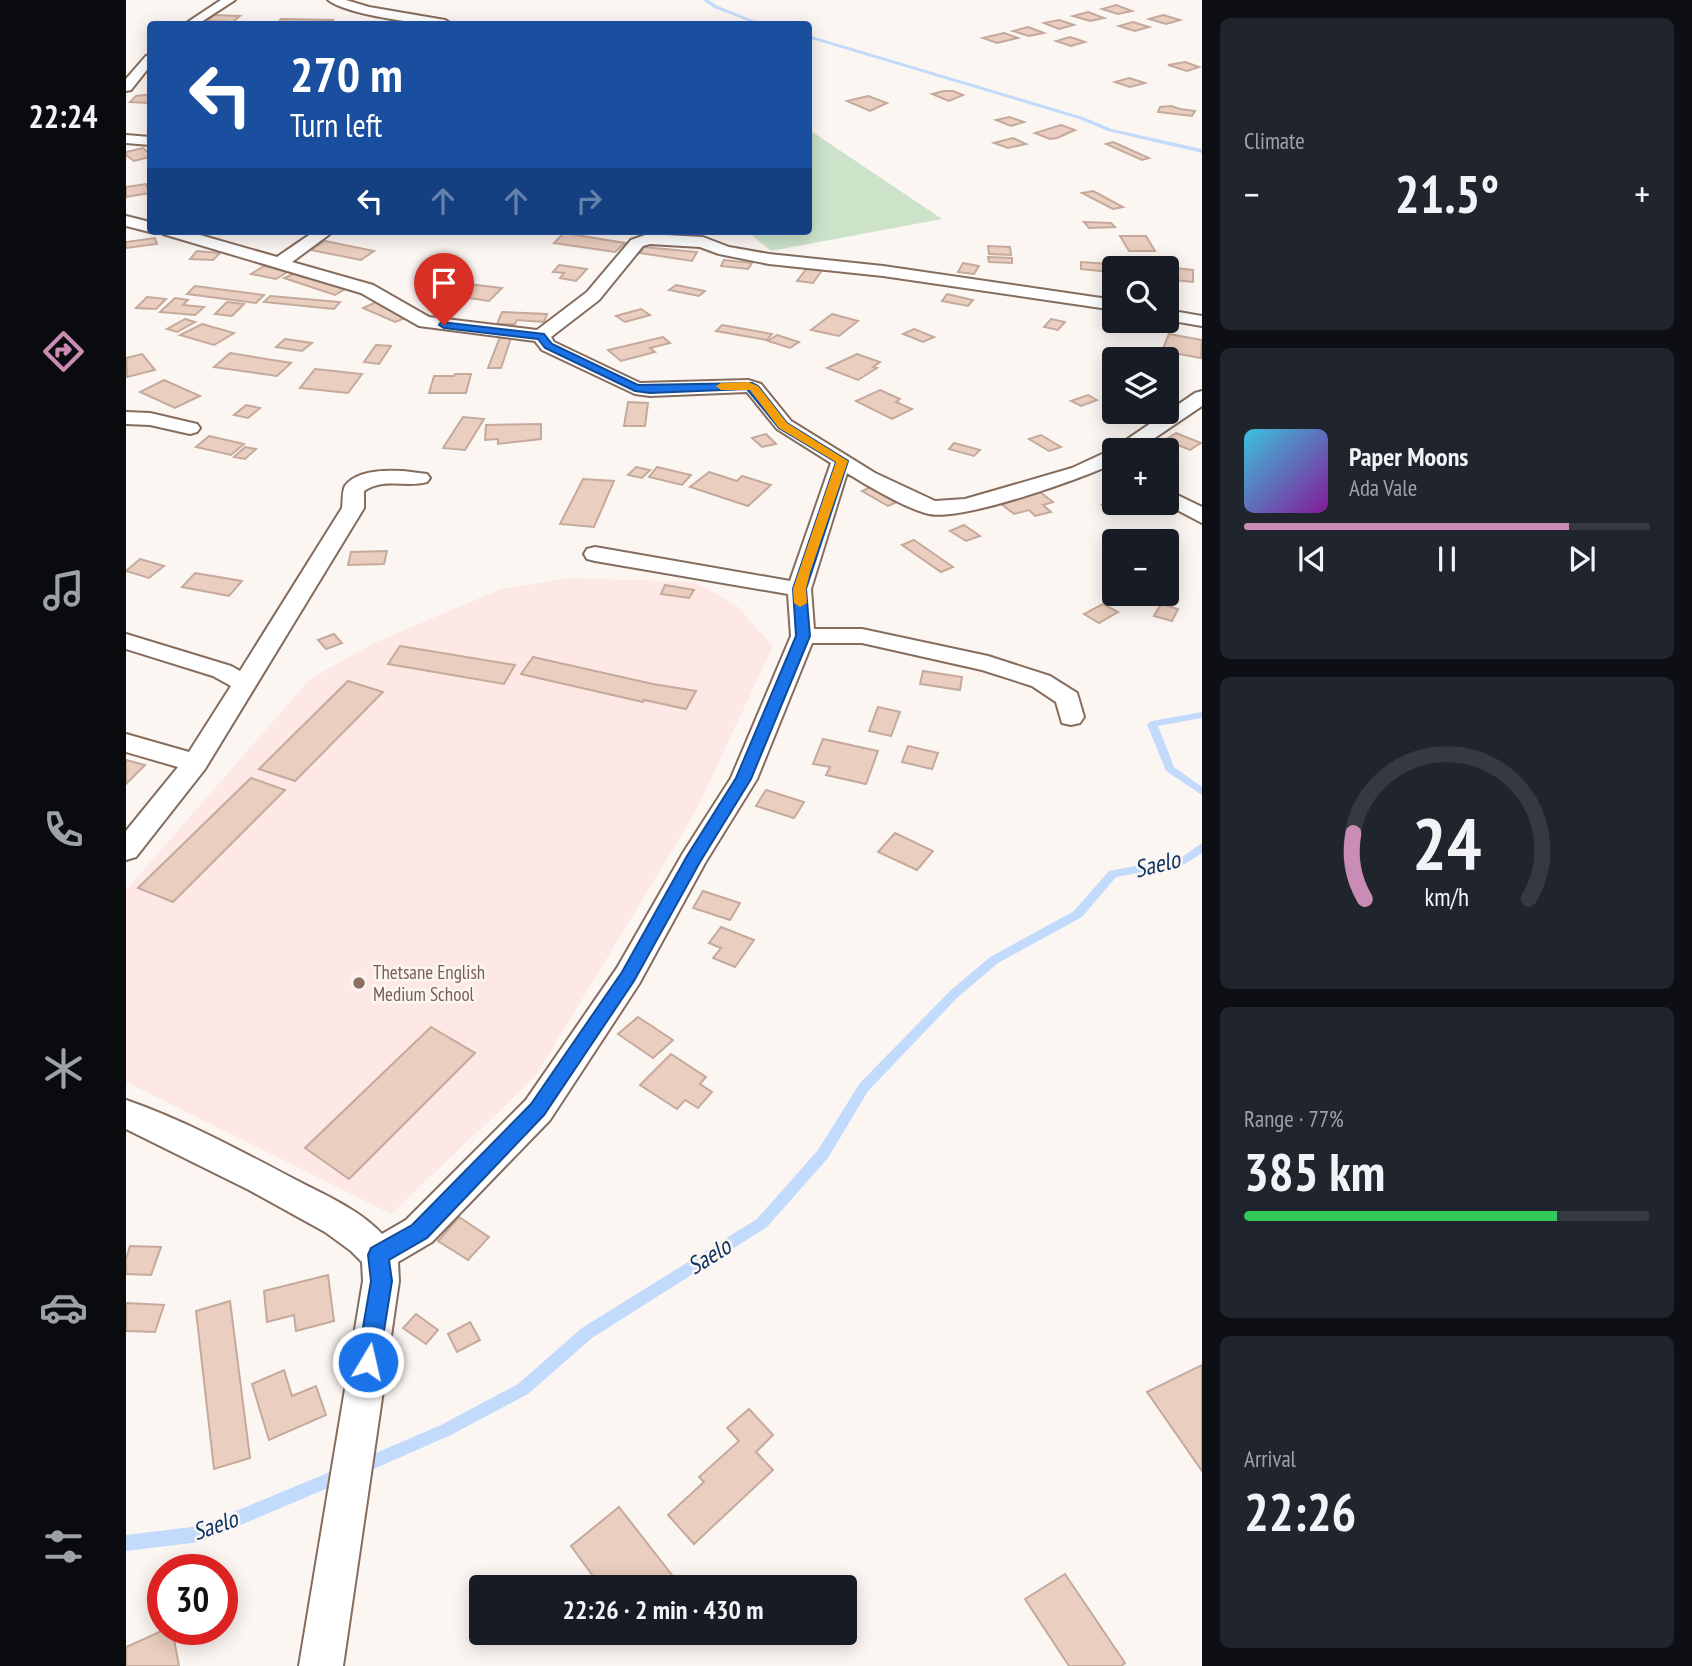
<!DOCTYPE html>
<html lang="en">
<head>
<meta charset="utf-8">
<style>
  :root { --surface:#171b24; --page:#20242c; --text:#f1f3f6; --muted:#9ea1a6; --line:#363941; --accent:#c98cb4 }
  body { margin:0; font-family:"PT Sans Narrow",sans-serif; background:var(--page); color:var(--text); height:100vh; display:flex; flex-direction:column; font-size:26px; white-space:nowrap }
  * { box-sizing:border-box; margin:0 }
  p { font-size:23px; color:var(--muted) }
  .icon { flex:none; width:38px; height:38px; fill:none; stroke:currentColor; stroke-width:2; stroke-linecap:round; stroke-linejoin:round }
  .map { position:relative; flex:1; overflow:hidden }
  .sheet { display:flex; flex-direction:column; gap:18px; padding:18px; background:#0d0f14; width:490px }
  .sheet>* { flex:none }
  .banner { position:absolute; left:21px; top:21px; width:665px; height:214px; border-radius:7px; box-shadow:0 4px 18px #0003; background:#1a4fa0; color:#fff; overflow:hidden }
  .tools { position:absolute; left:976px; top:256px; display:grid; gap:14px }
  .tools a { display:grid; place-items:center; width:77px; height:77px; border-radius:7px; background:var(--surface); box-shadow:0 4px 18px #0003; font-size:35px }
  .speed { position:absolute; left:21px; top:1554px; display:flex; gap:14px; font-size:35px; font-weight:700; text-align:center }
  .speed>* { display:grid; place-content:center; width:91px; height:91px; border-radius:50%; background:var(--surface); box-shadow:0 4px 18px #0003; line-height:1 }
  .speed .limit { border:10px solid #d22; background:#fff; color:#111 }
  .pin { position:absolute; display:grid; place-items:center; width:60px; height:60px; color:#fff; margin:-72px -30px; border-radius:50% 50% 50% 0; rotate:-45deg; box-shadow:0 0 7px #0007 }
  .pin .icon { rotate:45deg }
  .me { position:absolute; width:77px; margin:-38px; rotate:9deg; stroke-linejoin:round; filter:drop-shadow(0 0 5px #0008) }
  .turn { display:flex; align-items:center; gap:24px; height:147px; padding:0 28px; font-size:32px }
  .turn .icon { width:91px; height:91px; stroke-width:2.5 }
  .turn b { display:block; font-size:49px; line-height:60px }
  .lanes { display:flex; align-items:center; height:66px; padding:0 28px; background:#0003; justify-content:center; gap:35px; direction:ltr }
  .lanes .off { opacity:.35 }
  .big { font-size:52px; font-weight:800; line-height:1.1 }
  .sheet .widget { flex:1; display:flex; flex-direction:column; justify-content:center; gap:10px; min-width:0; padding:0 24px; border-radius:10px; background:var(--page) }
  .sheet .dial { align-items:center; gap:0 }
  .dial svg { height:182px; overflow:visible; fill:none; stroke:var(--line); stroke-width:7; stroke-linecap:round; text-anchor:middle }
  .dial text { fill:var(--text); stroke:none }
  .song { display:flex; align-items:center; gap:21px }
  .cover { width:84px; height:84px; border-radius:10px; background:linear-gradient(135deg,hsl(190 70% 55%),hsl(290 70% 35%)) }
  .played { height:7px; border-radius:4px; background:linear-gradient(90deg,var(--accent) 80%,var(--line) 80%) }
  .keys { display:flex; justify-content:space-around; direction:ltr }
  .heat { display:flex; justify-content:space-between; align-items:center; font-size:38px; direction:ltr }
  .charge { height:10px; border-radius:5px; background:linear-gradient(90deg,#34c759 77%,var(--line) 0) }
  .trip { position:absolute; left:343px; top:1575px; width:388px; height:70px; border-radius:7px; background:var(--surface); box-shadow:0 4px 18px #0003; font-weight:800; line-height:70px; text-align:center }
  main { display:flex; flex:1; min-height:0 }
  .tabs { display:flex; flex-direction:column; width:126px; justify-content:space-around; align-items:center; background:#090b0e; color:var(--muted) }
  .tabs .icon { width:49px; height:49px }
  .tabs .active { color:var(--accent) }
  .tabs b { font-size:32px; color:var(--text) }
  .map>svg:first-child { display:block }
</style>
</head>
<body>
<main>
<nav class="tabs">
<b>22:24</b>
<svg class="icon active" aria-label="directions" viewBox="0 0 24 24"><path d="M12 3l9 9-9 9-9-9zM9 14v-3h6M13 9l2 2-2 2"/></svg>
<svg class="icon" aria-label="music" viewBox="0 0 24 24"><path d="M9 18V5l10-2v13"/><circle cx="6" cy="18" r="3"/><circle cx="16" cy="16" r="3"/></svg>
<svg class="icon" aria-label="phone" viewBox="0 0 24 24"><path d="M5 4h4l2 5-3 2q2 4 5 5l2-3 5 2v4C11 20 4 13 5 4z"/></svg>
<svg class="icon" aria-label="climate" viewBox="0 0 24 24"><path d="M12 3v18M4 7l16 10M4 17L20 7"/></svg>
<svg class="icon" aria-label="car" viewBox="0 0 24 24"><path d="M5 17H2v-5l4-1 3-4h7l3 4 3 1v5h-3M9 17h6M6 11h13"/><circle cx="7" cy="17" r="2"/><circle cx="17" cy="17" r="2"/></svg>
<svg class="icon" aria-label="filters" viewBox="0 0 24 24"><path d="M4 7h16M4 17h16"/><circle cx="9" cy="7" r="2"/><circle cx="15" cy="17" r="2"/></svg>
</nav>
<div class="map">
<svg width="1076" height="1666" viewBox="0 0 1076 1666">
  <rect width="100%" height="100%" fill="#fcf6f3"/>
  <polygon fill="#fde8e5" points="444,578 569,582 610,605 647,646 570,811 409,1077 265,1214 0,1082 0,890 184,679 248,643 375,589"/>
  <polygon fill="#cce3ca" points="685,131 816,219 645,251 621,231 682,231 682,132"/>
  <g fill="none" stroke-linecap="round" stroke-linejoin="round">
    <g fill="#c2dafb" fill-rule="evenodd">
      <polygon points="577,0 582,0 592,6 636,24 631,24 588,8"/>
      <polygon points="682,35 957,117 986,129 1076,149 1076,153 982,131 953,119 682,38"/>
      <polygon points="1076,712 1076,718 1032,726 1048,767 1076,787 1076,795 1040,771 1021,724 1026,721"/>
      <polygon points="1076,843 1076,853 1059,864 990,877 956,917 872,963 832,997 742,1091 702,1158 641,1227 466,1338 402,1394 325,1435 234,1475 229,1472 226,1467 229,1462 315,1425 392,1384 456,1328 631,1219 692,1150 734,1083 824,991 864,957 948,911 983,871 1056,857"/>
      <polygon points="216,1467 221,1470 224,1475 221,1480 74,1542 0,1551 0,1535 74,1526"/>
    </g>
  </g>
  <g fill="#eacebf" stroke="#c5aa9c" stroke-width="2">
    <polygon points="990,5 1006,11 992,14 976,9"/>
    <polygon points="962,12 978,18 964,21 947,16"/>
    <polygon points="88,15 114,16 107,22 81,21"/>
    <polygon points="1037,15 1054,20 1040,24 1023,19"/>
    <polygon points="155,19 207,20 205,24 152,23"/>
    <polygon points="933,20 948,25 933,29 918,23"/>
    <polygon points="1007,22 1023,27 1009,31 993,26"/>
    <polygon points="902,27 918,33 903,36 887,31"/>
    <polygon points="878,33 892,38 871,43 857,38"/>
    <polygon points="944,37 959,42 945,46 930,41"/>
    <polygon points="1059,62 1073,67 1061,71 1042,65"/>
    <polygon points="1003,78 1019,83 1004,87 989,82"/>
    <polygon points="818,91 827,91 837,95 823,101 806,94"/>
    <polygon points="19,95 24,95 24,103 4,102 10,96"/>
    <polygon points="742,96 761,103 744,111 721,101"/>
    <polygon points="1045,106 1054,109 1069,111 1066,116 1032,112 1034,107"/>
    <polygon points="883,117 898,122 885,126 870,120"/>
    <polygon points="935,125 949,130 931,138 924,139 909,133"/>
    <polygon points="887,138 900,144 882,148 868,143"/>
    <polygon points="987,142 1023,158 1016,160 980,144"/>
    <polygon points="17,148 24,154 24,157 8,161 0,155 0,152"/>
    <polygon points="20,184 24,193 0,197 0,187"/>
    <polygon points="967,191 997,207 987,209 956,193"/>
    <polygon points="958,222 985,223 989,227 963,228"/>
    <polygon points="438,233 499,243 489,252 428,243"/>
    <polygon points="994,236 1020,236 1029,251 1003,251"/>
    <polygon points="29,238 31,244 0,248 0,242"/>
    <polygon points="199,241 248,251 235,260 185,250"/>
    <polygon points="862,246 884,247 885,255 863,254"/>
    <polygon points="518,247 571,252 566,261 514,253"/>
    <polygon points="71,251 94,253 87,260 64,259"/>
    <polygon points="862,257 886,258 886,263 863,262"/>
    <polygon points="598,260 626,263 622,269 595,266"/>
    <polygon points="955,262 983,264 984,272 955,269"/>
    <polygon points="837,263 853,266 848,274 832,272"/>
    <polygon points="433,265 461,269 450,281 434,278 438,273 427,272"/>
    <polygon points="138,266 163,271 150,279 125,274"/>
    <polygon points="682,267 697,269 687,283 671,281"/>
    <polygon points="1049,268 1067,270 1067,282 1049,280"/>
    <polygon points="169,273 219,289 209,295 158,278"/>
    <polygon points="342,284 376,288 363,301 330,296"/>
    <polygon points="550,285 579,291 573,296 543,290"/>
    <polygon points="69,286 138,295 130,303 61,294"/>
    <polygon points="821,294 847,300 842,306 816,301"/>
    <polygon points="144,296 214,302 208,309 138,302"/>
    <polygon points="21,297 40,299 30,309 10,308"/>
    <polygon points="49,298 62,300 57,305 78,307 69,315 34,312"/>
    <polygon points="101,302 118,304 106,316 89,314"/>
    <polygon points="250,302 282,317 269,322 237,308"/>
    <polygon points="515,309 524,315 499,322 490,316"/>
    <polygon points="376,312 421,314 418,322 391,320 389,324 371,324"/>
    <polygon points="706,314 732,321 713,336 685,330"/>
    <polygon points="59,319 69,322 51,332 41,329"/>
    <polygon points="925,319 939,322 932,330 918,327"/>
    <polygon points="76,324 108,333 88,345 54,335"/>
    <polygon points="596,325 646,334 641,340 590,331"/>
    <polygon points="788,329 808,337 797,342 777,334"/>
    <polygon points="1043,334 1076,340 1075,358 1036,351"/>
    <polygon points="651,335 673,342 664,348 642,341"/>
    <polygon points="374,337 385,338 375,368 362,368"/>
    <polygon points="537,337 544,343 524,348 529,352 495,361 482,350"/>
    <polygon points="159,339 186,343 176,351 150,347"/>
    <polygon points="250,345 265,346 253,364 238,362"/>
    <polygon points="104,353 165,363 151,376 88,367"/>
    <polygon points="16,354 29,370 1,377 0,358"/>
    <polygon points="731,354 754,362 747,367 751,368 732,380 701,368"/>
    <polygon points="189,369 236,374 222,393 174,388"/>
    <polygon points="329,374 345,374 340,393 303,393 308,376 328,376"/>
    <polygon points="38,380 74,396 49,408 14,392"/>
    <polygon points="754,390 774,399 770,402 786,409 766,419 730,401"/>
    <polygon points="962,395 971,400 955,406 945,401"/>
    <polygon points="502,402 522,403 519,426 498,426"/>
    <polygon points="120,405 134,408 122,418 108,415"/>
    <polygon points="337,417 358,419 339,450 317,448"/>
    <polygon points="415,424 415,439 372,444 372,439 359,440 360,425"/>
    <polygon points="1050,433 1075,443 1064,450 1039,440"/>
    <polygon points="640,434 650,444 636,447 626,438"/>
    <polygon points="915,435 935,447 923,451 903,439"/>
    <polygon points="83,436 118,444 105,455 70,447"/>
    <polygon points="828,443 854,450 848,456 823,449"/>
    <polygon points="119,447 130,449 119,459 108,457"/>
    <polygon points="510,467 524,470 516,478 502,475"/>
    <polygon points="531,467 565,475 556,485 523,477"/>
    <polygon points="583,472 611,481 616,476 645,485 622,506 564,487"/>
    <polygon points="457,479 488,481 468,527 434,524"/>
    <polygon points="751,484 778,499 762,506 736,491"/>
    <polygon points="914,492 927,502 917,505 925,512 909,516 903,510 888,514 874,503"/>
    <polygon points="988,500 989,502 1003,509 991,514 976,505"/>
    <polygon points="838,525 854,536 840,541 824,531"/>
    <polygon points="788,540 827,567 815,572 776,545"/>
    <polygon points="261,551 258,564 222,565 225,552"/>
    <polygon points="14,559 38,566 23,578 0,571"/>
    <polygon points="69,573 116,581 103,596 56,587"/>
    <polygon points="539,585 568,590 563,598 535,594"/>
    <polygon points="977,604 992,612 973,623 958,614"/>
    <polygon points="1035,604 1052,609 1046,621 1028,616"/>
    <polygon points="208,634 216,643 200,649 192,640"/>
    <polygon points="274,646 389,665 378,684 262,664"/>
    <polygon points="407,657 527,684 570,691 560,709 518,700 517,702 395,674"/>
    <polygon points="797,671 836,677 834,690 794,684"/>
    <polygon points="222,681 257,692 169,781 133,769"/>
    <polygon points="752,707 774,712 765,736 743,731"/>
    <polygon points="697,739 752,751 740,784 700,775 704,767 687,764"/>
    <polygon points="782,746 812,753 806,769 776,762"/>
    <polygon points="0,760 19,765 0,784"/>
    <polygon points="125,778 159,790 47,902 12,888"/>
    <polygon points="640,790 678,802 668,818 630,806"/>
    <polygon points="769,833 807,851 791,870 752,852"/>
    <polygon points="577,891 614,903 604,920 567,908"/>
    <polygon points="595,927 628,940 609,967 587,958 595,948 583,943"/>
    <polygon points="512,1017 547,1040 527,1058 492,1034"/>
    <polygon points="305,1027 349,1053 223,1179 179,1148"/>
    <polygon points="545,1054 580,1077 574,1084 586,1092 572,1108 559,1100 551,1109 514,1085"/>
    <polygon points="333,1217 363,1237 342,1260 312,1241"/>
    <polygon points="4,1246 35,1247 25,1275 0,1274 0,1259"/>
    <polygon points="202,1275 208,1321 170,1331 168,1315 141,1322 138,1291"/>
    <polygon points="104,1301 124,1458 88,1469 70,1311"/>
    <polygon points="0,1303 38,1305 29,1332 0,1331"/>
    <polygon points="290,1314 312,1330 300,1344 277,1328"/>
    <polygon points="344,1322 354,1340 331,1352 322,1334"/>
    <polygon points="1076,1365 1076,1471 1021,1392"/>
    <polygon points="158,1370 166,1396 190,1386 200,1415 143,1440 126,1384"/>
    <polygon points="623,1409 647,1435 630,1452 647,1470 568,1544 542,1515 578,1482 573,1477 613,1441 601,1428"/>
    <polygon points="493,1507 546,1575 532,1587 475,1587 445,1546"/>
    <polygon points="939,1574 999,1663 995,1666 943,1666 899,1599"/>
    <polygon points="40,1629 46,1629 53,1666 0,1666 0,1647"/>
  </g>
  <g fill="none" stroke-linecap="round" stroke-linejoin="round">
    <defs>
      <g id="minor">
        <polygon points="95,0 109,0 72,24 59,24"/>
        <path d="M 202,0 L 220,0 L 243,7 L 319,20 L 325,24 C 300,26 221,15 202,0 Z"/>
        <polygon points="24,55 24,66 5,90 0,91 0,79 20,56"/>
        <polygon points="0,135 24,137 24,145 0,143"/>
        <polygon points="0,216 24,222 24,231 27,231 24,232 0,226"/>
        <path d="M 35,231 L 60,231 L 151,257 L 189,231 L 208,231 L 166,262 L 247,285 L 303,317 L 411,330 L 461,292 L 505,240 L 522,234 L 577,237 L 603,247 L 643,254 L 757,266 L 989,300 L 989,310 L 757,276 L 643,264 L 593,254 L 574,247 L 524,244 L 517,246 L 473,300 L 425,337 L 428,342 L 514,383 L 622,380 L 635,384 L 665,421 L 749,473 L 809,501 L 839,499 L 946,468 L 987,449 L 1069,393 L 1076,391 L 1076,406 L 1011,450 L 989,450 L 989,463 C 954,479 838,521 803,514 C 781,509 740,485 721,473 L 685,589 L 688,629 L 736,629 L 862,656 L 924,676 L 951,693 L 958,717 L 954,723 L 945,725 L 936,723 L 930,702 L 906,686 L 856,670 L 736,643 L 686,643 L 631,779 L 579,863 L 513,984 L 424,1120 L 306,1242 L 272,1262 L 273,1281 L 217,1666 L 173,1666 L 237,1281 L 236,1262 L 225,1251 L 199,1232 L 123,1190 L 0,1129 L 0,1100 C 58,1120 115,1151 170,1180 C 199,1195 234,1210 256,1234 L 280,1220 L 400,1100 L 491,968 L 557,853 L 605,778 L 665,636 L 662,594 L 469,561 L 461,559 L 458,554 L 461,549 L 469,547 L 664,581 L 705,463 L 651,429 L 621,392 L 524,396 L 509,394 L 416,350 L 409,341 L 293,326 L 235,293 L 37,234 Z"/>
        <polygon points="1041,310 1076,316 1076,326 1041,320"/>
        <polygon points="0,412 24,413 71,424 74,428 71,432 64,434 24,425 0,424"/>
        <path d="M 277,471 L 301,474 L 304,478 L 301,482 C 280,488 258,477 238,491 L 238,508 L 79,769 L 10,857 L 0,860 L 0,831 L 52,767 L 0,752 L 0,734 L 63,752 L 105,686 L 87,676 L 0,649 L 0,634 L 105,666 L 114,671 L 216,508 C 217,501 216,492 219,486 C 230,470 260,470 277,471 Z"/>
        <polygon points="1041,490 1076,507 1076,523 1036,502 1041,502"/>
      </g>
    </defs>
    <use href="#minor" stroke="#856d5e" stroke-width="4"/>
    <use href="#minor" fill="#fff" fill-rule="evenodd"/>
  </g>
  <polygon fill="#1a73e8" stroke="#114b97" stroke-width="2" points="315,322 418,334 426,344 512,385 626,383 632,386 661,423 722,461 680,589 684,636 625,779 574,862 508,981 418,1115 301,1238 263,1260 266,1281 253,1362 250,1370 242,1373 234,1370 231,1362 245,1281 242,1255 245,1248 286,1225 405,1104 496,972 561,856 610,778 670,636 667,589 710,462 653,428 621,389 524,393 509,391 419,348 412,339 318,328 313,325"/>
  <polygon fill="#f59e0b" points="622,382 632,386 661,423 722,461 684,572 680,589 681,603 674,607 668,603 667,589 710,462 653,428 624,390 595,390 590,386 595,383"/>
  <circle fill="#8d6e63" stroke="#fcf6f3" stroke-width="2.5" cx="233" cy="983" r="7"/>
  <g text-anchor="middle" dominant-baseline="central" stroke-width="5" stroke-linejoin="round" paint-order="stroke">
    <g font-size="19" fill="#785e54" stroke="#fcf6f3" text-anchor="start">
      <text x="247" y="972">Thetsane English<tspan x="247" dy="22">Medium School</tspan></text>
    </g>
    <g font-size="24" font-style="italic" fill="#0c3464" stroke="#fcf6f3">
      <text transform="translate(1031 864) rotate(-14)">Saelo</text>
      <text transform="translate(583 1256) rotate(-32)">Saelo</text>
      <text transform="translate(89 1525) rotate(-19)">Saelo</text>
    </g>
  </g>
</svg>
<div class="tools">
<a><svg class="icon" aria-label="search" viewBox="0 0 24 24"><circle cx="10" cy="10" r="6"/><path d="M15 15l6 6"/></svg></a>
<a><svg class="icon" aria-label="layers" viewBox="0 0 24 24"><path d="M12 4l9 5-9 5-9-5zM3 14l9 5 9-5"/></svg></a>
<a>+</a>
<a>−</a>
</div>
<div class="speed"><div class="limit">30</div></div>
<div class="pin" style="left:318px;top:325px;background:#d93025"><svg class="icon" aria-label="arrive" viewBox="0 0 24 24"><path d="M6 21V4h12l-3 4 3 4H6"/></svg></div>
<svg class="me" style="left:242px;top:1362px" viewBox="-20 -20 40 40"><circle r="17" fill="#1a73e8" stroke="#fff" stroke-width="3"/><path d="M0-11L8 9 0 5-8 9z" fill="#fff"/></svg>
<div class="trip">22:26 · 2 min · 430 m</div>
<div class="banner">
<div class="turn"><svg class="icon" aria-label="left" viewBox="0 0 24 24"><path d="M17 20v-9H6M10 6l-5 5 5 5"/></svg><div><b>270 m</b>Turn left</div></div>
<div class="lanes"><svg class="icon" aria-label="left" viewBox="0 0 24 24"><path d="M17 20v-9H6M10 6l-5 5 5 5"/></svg><svg class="icon off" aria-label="ahead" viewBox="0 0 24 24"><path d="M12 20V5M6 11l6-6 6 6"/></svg><svg class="icon off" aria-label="ahead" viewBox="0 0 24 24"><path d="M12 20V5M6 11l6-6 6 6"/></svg><svg class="icon off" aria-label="right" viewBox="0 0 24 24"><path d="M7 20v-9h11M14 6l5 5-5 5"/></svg></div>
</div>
</div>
<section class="sheet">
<div class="widget"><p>Climate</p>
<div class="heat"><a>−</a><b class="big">21.5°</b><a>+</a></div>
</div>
<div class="widget">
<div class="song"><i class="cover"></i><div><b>Paper Moons</b><p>Ada Vale</p></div></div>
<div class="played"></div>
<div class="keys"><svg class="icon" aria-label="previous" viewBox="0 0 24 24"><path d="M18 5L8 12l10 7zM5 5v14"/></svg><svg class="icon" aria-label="pause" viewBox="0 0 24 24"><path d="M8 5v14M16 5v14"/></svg><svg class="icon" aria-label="next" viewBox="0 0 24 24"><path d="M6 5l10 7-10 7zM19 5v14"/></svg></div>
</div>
<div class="widget dial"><svg viewBox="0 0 100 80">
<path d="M14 69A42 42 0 1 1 86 69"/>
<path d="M14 69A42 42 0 0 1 9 40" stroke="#c98cb4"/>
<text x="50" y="56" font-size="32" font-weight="700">24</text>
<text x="50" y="72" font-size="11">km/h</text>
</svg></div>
<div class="widget"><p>Range · 77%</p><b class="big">385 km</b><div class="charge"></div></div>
<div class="widget"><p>Arrival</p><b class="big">22:26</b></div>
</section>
</main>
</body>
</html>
